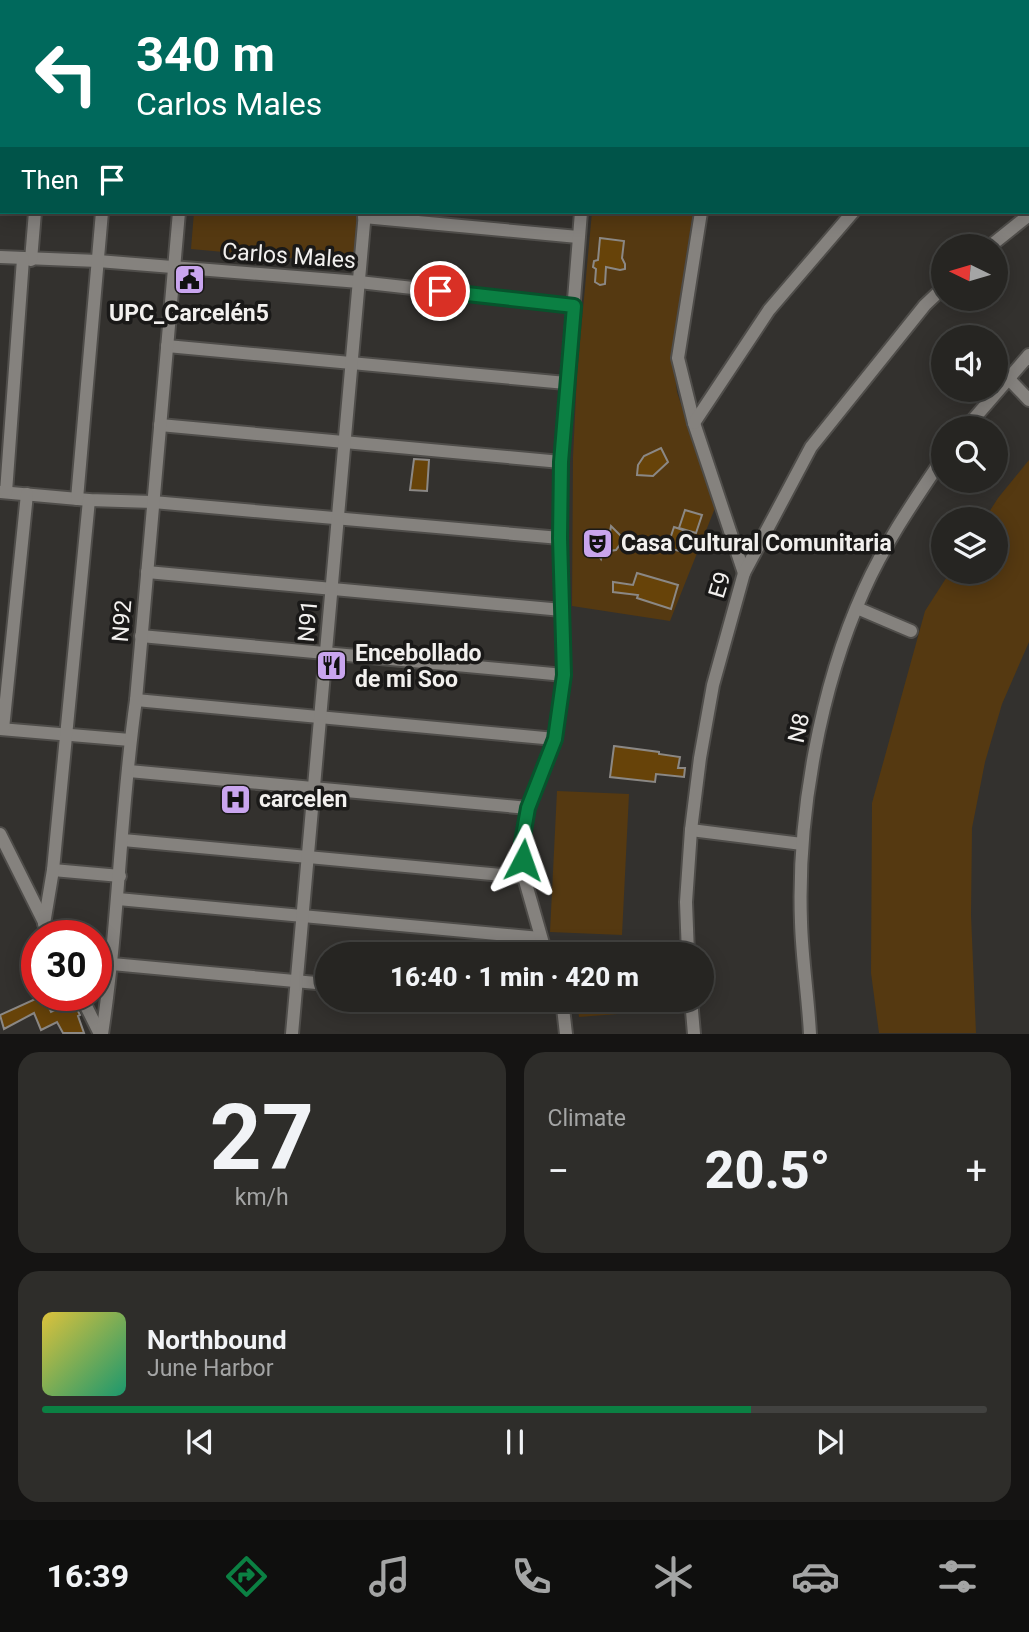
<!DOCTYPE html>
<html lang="en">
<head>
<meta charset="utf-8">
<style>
  :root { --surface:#262522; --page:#2e2d2a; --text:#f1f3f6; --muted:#a4a5a5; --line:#424240; --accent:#0b8043 }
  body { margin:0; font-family:Roboto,sans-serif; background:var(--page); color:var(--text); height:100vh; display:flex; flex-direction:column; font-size:26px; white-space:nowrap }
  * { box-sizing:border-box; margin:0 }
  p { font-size:23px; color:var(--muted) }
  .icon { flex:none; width:38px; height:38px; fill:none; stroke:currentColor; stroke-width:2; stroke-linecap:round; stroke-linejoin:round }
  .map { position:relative; height:1034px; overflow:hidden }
  .sheet { display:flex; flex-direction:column; gap:18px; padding:18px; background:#151413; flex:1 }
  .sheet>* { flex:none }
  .guide { position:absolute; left:0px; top:0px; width:1029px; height:214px; box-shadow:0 4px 18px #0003,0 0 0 2px var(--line); background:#00695c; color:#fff; overflow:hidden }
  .needle { width:46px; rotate:275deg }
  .fabs { position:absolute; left:931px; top:234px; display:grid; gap:14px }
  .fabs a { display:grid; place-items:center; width:77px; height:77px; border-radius:50%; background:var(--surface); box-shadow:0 4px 18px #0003,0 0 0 2px var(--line); font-size:35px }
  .speed { position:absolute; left:21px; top:920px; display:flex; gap:14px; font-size:35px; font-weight:700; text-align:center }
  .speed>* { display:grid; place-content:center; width:91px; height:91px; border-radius:50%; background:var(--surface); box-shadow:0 4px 18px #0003,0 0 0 2px var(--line); line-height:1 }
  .speed .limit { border:10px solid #d22; background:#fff; color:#111 }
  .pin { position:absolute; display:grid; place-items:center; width:60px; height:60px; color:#fff; margin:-30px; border:4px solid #fff; border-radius:50%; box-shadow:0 2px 7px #0007 }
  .me { position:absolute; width:77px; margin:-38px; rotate:4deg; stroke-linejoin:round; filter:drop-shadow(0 0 5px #0008) }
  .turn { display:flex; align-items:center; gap:24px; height:147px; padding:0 21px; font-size:32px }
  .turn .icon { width:91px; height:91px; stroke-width:2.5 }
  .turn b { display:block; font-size:49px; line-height:60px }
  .then { display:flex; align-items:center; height:66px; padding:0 21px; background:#0003; gap:14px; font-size:26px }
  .big { font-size:52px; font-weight:800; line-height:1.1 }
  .sheet .widget { flex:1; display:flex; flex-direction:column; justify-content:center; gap:10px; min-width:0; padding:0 24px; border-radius:21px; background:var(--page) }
  .sheet .dial { align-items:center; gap:0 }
  .dial b { font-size:91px; line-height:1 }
  .song { display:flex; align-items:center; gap:21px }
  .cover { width:84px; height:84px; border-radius:10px; background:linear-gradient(135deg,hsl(50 70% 55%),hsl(160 70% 35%)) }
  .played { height:7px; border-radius:4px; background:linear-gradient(90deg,var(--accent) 75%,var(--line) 75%) }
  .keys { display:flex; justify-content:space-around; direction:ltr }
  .heat { display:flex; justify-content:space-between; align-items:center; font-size:38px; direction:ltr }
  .sheet .tiles { flex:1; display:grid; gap:18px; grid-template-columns:1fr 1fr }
  .widget:last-child { grid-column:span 2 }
  .trip { position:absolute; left:315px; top:942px; width:399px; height:70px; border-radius:35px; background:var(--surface); box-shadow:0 4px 18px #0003,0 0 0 2px var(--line); font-weight:800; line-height:70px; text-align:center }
  .menu { display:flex; height:112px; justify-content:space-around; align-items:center; background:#0f0f0e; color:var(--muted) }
  .menu .icon { width:49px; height:49px }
  .menu .current { color:var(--accent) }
  .menu b { font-size:32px; color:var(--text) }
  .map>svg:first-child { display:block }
</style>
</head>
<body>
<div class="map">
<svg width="1029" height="1034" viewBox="0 0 1029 1034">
  <rect width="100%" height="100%" fill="#33312e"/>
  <g fill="#553911">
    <polygon points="194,212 360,212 355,264 191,249"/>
    <polygon points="592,212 693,212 672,352 677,392 715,508 670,621 572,606 573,457 577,374"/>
    <polygon points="1029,460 1029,642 1002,704 985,762 972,828 971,915 976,1033 879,1033 871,973 872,803 925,611 950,572 996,572 996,520 984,520 998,498"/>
    <polygon points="557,791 629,794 622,935 550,932"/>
    <polygon points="577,999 617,999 618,1014 579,1017"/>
  </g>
  <g fill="#674309" stroke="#8b8885" stroke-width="2">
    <polygon points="600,238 624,241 622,258 625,264 625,269 620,270 606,267 605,284 600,285 595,282 596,269 593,267 594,261 598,260"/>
    <polygon points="661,448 668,462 653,476 637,475 638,465 644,456"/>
    <polygon points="414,459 429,460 427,491 410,490"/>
    <polygon points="685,510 702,515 696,533 679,528"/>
    <polygon points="611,526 622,537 621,543 616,550 603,552 601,559 594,548 594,540 599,533 610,532"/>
    <polygon points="674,527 686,531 680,551 667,548"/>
    <polygon points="637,573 678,585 671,609 637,598 638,595 613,592 613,582 633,585"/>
    <polygon points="614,746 659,752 659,754 680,757 678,768 685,768 684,777 656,774 655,782 610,777"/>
    <polygon points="42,996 44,996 51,1012 73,1001 80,1015 78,1016 84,1033 63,1033 57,1022 41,1030 34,1013 4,1029 0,1015"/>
  </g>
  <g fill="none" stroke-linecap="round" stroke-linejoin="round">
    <defs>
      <g id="street">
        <polyline points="225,0 251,2"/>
        <polyline points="63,2 63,0"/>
        <polyline points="130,2 130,0"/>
        <polyline points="198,2 198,0"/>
        <polyline points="382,2 382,0"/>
        <polyline points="626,2 627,0"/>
        <polyline points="777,2 779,0"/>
        <polyline points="935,2 938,0"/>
        <polyline points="1027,18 1029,17"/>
        <polyline points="0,54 2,54"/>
        <polyline points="1027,83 1029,82"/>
        <polyline points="701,212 678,358 694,423 744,573"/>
        <polyline points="364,217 578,237"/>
        <polyline points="989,247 1029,215"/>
        <polyline points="0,257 98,261 359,282 574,306"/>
        <polyline points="31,260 35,212"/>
        <polyline points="167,346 566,383"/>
        <polyline points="1008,378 1029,400"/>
        <polyline points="694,423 769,310 853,212"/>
        <polyline points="160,425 561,462"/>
        <polyline points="965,429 1029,355"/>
        <polyline points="0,492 89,500 153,502 560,538"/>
        <polyline points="6,492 23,259"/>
        <polyline points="77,499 102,212"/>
        <polyline points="147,572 562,610"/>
        <polyline points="857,608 911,631"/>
        <polyline points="141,636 564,675"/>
        <polyline points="136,700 555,739"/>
        <polyline points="0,729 130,740"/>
        <polyline points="3,729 27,494"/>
        <polyline points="129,771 528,808"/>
        <polyline points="691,830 802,844"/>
        <polyline points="0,834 51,936"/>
        <polyline points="123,840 524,877"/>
        <polyline points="53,870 120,876"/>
        <polyline points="118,899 540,938"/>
        <polyline points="44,924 53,870 89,500"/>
        <polyline points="546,954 524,877 522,842 528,808 555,739 564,675 560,538 561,462 581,212"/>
        <polyline points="688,954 686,902 691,830 700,758 713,685 744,573 811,447 925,305 943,288"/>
        <polyline points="112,964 327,984"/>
        <polyline points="81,996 100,1034"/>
        <polyline points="492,999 564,1006"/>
        <polyline points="562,999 566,1034"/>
        <polyline points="691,999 694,1034"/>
        <path d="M 102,1034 C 119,923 120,811 136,700 L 179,212"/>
        <polyline points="292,1034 365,212"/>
        <path d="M 810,1034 C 808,996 802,959 801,922 C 797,816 820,687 864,590 C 885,543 914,501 943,458"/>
      </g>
    </defs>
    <use href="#street" stroke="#4f4d4a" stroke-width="16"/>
    <use href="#street" stroke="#85827e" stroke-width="12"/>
  </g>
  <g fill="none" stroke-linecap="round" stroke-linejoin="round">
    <defs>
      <polyline id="route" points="440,291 574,306 561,462 560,538 564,675 555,739 528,808 522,842 523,860"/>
    </defs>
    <use href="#route" stroke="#07532c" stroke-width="18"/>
    <use href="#route" stroke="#0b8043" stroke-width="12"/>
  </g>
  <defs>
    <symbol id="civic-square" viewBox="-11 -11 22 22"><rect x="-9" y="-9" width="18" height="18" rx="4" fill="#c9a5ee" stroke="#1a1918"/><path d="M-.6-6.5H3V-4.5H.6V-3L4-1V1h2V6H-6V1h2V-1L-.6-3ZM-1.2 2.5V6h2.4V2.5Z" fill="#111"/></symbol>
    <symbol id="theatre-square" viewBox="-11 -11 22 22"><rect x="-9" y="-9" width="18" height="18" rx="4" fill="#c9a5ee" stroke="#1a1918"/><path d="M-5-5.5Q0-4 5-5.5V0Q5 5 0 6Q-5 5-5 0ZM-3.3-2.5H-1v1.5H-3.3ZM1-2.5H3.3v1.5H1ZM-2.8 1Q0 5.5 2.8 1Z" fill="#111"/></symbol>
    <symbol id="restaurant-square" viewBox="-11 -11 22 22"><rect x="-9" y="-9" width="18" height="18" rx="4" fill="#c9a5ee" stroke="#1a1918"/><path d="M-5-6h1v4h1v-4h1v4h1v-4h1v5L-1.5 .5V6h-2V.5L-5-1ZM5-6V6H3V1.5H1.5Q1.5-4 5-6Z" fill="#111"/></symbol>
    <symbol id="hospital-square" viewBox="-11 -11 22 22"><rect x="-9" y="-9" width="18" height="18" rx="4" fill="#c9a5ee" stroke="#1a1918"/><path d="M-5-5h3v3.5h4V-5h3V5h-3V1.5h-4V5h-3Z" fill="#111"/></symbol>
  </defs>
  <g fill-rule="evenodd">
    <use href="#civic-square" x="172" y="262" width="35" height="35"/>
    <use href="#theatre-square" x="580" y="526" width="35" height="35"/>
    <use href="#restaurant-square" x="314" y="648" width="35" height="35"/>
    <use href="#hospital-square" x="218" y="782" width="35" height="35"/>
  </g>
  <g text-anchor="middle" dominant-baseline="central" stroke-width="7" stroke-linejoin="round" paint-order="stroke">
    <g font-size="23" fill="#f2f0ee" stroke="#1a1918">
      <text transform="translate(289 256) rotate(4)">Carlos Males</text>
      <text transform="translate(720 585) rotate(-73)">E9</text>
      <text transform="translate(122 621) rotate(-85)">N92</text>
      <text transform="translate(308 621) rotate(-85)">N91</text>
      <text transform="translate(799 728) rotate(-78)">N8</text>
    </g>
    <g font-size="23" font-weight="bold" fill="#f2f0ee" stroke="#1a1918" text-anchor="start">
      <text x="189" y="313" text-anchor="middle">UPC_Carcelén5</text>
      <text x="621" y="543">Casa Cultural Comunitaria</text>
      <text x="355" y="653">Encebollado<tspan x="355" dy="26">de mi Soo</tspan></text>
      <text x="259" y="799">carcelen</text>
    </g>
  </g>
</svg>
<div class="fabs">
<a><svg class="needle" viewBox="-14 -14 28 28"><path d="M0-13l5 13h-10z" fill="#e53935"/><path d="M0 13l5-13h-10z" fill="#a4a5a5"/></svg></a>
<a><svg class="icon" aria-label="sound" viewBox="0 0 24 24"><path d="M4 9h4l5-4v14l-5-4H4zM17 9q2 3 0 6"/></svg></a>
<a><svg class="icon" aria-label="search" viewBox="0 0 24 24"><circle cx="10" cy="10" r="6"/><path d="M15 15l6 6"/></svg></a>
<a><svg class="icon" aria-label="layers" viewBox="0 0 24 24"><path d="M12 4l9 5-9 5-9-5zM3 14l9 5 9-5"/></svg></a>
</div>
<div class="speed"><div class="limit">30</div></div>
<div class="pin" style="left:440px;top:291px;background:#d93025"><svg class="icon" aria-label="arrive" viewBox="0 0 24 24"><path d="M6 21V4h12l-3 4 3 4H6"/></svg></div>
<svg class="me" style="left:523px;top:860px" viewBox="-20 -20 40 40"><path d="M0-17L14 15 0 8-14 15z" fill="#0b8043" stroke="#fff" stroke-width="4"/></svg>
<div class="trip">16:40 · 1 min · 420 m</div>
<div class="guide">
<div class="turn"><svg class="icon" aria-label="left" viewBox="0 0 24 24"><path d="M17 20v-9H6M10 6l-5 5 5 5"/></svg><div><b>340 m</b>Carlos Males</div></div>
<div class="then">Then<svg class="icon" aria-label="arrive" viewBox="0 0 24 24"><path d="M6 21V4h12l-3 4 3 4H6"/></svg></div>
</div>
</div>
<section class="sheet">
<div class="tiles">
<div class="widget dial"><b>27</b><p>km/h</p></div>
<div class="widget"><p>Climate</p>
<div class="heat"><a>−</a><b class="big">20.5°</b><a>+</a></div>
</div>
<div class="widget">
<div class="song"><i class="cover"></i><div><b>Northbound</b><p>June Harbor</p></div></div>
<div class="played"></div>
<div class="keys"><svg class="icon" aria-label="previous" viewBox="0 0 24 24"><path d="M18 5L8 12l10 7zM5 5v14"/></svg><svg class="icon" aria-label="pause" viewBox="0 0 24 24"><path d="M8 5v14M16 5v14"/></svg><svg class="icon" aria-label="next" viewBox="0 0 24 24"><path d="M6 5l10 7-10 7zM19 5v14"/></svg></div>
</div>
</div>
</section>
<nav class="menu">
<b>16:39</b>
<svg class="icon current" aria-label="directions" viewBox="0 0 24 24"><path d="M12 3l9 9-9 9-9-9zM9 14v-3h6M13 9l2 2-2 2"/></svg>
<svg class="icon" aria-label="music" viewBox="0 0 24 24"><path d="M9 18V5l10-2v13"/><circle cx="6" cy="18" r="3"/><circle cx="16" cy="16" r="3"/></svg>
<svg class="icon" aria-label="phone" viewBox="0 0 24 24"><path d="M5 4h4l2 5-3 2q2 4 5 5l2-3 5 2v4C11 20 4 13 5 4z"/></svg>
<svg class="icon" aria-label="climate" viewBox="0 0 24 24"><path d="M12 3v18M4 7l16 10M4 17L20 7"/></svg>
<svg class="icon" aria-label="car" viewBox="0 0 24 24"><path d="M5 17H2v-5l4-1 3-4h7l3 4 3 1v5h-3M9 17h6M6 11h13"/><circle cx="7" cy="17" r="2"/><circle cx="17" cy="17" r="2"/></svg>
<svg class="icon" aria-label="filters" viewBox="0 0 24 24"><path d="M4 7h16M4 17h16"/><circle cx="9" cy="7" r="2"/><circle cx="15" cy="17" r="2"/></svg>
</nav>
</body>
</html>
